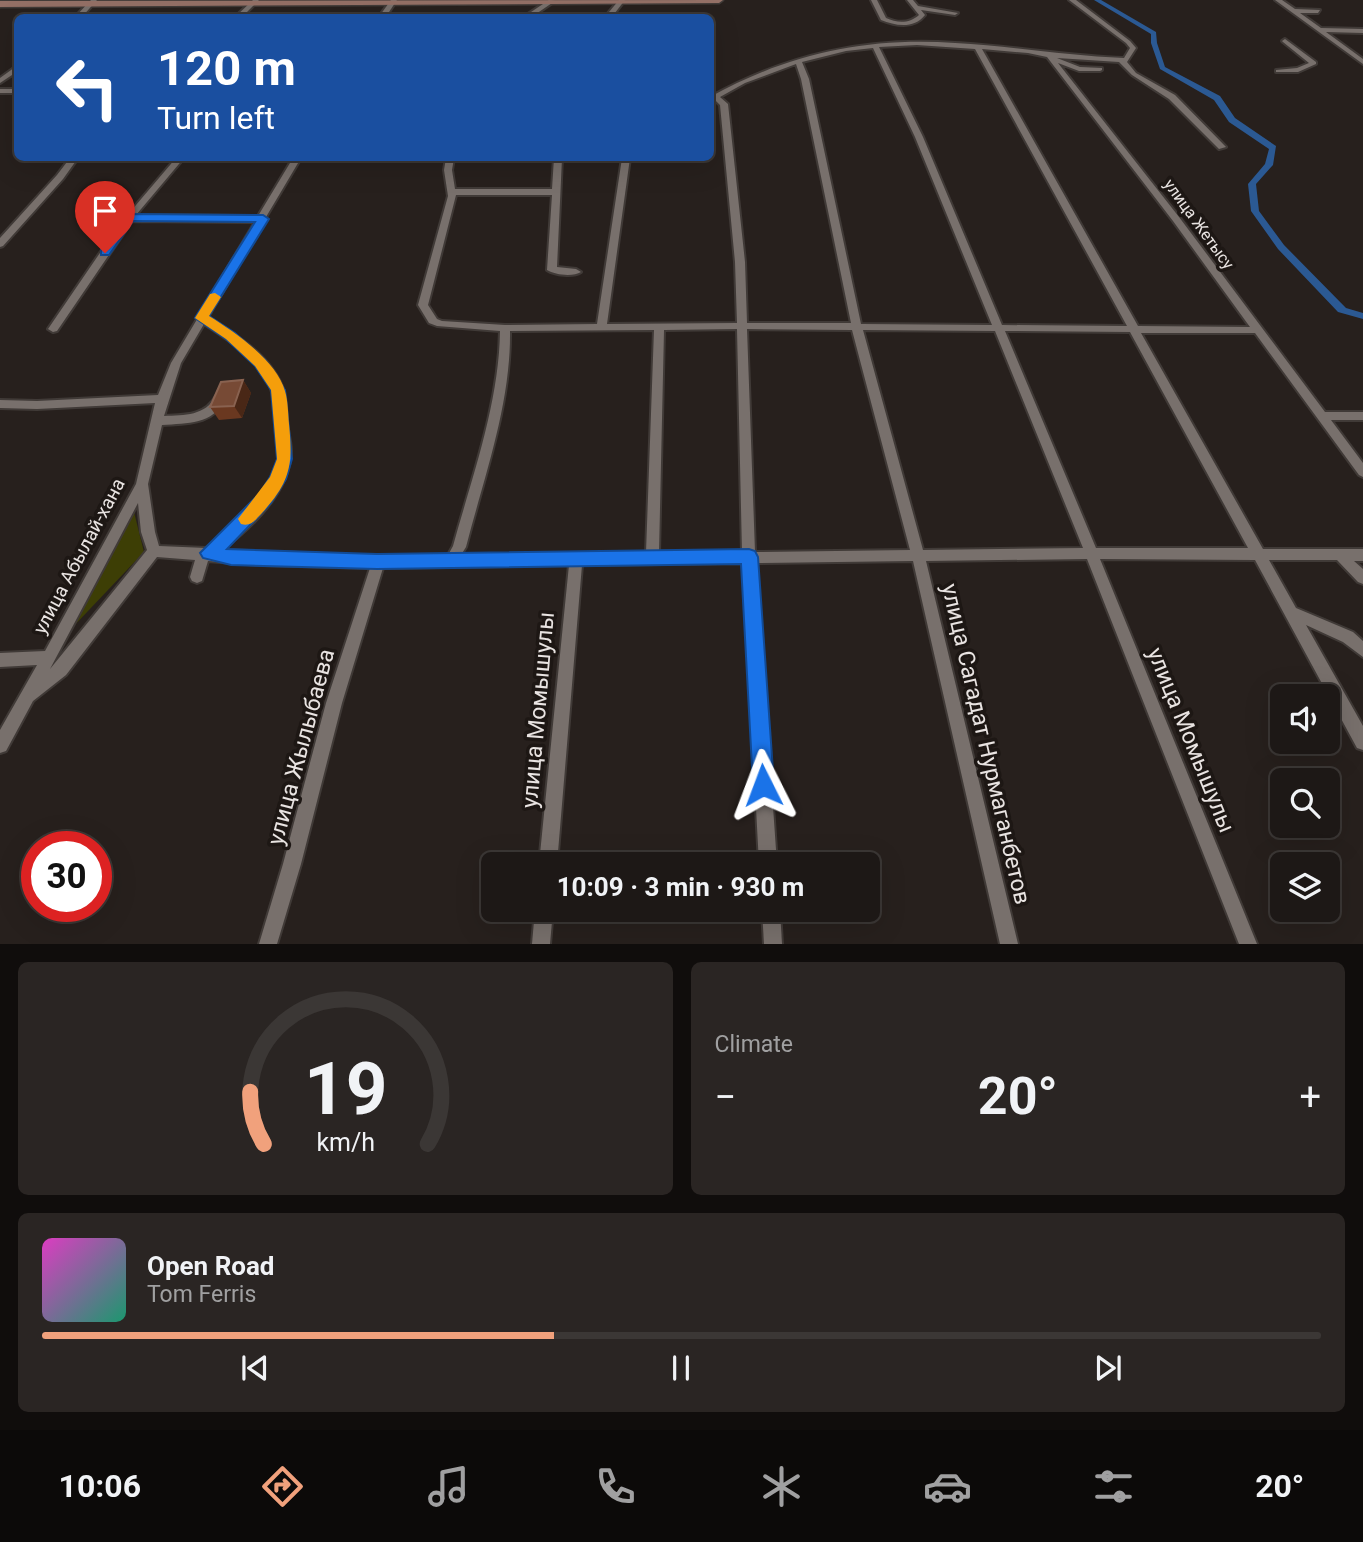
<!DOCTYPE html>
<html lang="en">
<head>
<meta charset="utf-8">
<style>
  :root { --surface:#1d1816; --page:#2a2523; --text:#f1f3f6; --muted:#a0a0a1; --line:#3b3735; --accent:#f1a17c }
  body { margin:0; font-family:Roboto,sans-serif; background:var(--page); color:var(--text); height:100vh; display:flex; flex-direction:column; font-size:26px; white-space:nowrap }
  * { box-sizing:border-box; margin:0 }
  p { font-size:23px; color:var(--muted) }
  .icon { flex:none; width:38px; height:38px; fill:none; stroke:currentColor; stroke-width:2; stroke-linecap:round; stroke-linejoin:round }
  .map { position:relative; height:944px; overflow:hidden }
  .side { display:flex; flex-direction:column; gap:18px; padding:18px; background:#100d0c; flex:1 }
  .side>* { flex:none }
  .banner { position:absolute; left:14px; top:14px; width:700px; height:147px; border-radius:10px; box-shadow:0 7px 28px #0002,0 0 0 2px var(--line); background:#1a4fa0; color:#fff; overflow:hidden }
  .tools { position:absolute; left:1270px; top:684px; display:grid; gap:14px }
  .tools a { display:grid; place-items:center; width:70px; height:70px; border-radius:10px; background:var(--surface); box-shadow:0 7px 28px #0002,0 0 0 2px var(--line); font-size:35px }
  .speed { position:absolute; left:21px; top:831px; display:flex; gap:14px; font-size:35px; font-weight:700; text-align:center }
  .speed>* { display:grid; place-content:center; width:91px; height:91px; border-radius:50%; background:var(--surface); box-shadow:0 7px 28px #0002,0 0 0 2px var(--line); line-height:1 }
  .speed .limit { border:10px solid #d22; background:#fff; color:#111 }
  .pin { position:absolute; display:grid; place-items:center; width:60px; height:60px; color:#fff; margin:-72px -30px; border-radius:50% 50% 50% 0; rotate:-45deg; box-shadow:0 0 7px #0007 }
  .pin .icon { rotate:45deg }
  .me { position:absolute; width:77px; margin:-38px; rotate:357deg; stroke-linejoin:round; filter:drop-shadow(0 0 5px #0008) }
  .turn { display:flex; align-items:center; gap:24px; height:147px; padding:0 28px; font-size:32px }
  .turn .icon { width:91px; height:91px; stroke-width:2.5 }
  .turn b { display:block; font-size:49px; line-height:60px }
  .big { font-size:52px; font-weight:700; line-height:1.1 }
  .side .card { flex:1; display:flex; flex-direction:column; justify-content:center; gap:10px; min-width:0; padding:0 24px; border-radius:10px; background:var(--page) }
  .side .dial { align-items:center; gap:0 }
  .dial svg { height:182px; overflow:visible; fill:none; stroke:var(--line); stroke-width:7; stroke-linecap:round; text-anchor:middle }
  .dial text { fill:var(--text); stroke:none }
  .song { display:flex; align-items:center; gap:21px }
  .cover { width:84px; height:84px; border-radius:10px; background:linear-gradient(135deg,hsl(310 70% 55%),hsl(160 70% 35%)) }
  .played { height:7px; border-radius:4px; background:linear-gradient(90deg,var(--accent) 40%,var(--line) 40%) }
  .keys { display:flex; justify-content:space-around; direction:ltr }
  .heat { display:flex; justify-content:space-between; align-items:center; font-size:38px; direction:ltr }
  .side .tiles { flex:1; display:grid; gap:18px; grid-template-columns:1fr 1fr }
  .card:last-child { grid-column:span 2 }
  .trip { position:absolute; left:481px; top:852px; width:399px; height:70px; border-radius:10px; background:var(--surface); box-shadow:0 7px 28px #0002,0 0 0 2px var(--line); font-weight:700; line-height:70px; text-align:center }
  .tab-bar { display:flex; height:112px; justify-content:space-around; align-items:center; background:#0c0a09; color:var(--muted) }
  .tab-bar .icon { width:49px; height:49px }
  .tab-bar .on { color:var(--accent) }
  .tab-bar b { font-size:32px; color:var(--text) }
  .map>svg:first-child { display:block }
</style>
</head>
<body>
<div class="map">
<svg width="1363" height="944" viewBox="0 0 1363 944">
  <rect width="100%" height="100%" fill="#27201d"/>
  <polygon fill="#3d3e05" points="133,508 144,552 70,630"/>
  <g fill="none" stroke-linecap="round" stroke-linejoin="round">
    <polygon fill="#2b5993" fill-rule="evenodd" points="1094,0 1101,0 1156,32 1157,43 1165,67 1220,96 1235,118 1276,146 1273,165 1256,184 1259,211 1284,245 1346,308 1363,313 1363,319 1338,312 1278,249 1251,211 1248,184 1265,164 1269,149 1229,122 1214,100 1160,69 1151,43 1151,34"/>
    <defs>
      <g id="street">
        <polygon points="91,0 97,0 81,18 74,18"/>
        <polygon points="253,0 259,0 241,18 234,18"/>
        <polygon points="391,0 397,0 385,18 378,18"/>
        <polygon points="549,0 555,1 530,18 522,18"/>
        <polygon points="619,0 625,0 611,18 604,18"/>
        <path d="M 871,0 L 877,0 L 886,18 C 897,23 909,24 919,15 L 907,0 L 913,0 L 918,6 L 958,13 L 955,15 L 921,10 L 925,15 C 914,29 896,26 881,20 Z"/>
        <path d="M 1069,0 L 1076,0 L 1130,41 L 1136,48 L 1127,62 L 1136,73 L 1175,95 L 1226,147 L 1219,149 L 1169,99 L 1132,75 L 1119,62 L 1057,58 L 1080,67 L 1102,68 L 1102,70 L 1100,71 L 1079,71 L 1058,63 L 1179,217 L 1325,412 L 1363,412 L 1363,420 L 1331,420 L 1363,463 L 1363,477 L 1359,475 L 1255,333 L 1141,333 L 1263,549 L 1363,549 L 1363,561 L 1354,561 L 1363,569 L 1363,584 L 1358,582 L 1337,560 L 1269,560 L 1296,608 L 1353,632 L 1363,641 L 1363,657 L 1343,642 L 1306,625 L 1363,726 L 1363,750 L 1357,748 L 1255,560 L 1100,559 L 1257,944 L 1239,944 L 1087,559 L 926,561 L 1018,944 L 1000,944 L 913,561 L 756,563 L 777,864 L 759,864 L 743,563 L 582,565 L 557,864 L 539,864 L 569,565 L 383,568 L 342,703 L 301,864 L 277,944 L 259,944 L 283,864 L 326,703 L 370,568 L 261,565 L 208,561 L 202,581 L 197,583 L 192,581 L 190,577 L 195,560 L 157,557 L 66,675 L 33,701 L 6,751 L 0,753 L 0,730 L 37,665 L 0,667 L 0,653 L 45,651 L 136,484 L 155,403 L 37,409 L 0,408 L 0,400 L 37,401 L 158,395 L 171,363 L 255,222 L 132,221 L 57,331 L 53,332 L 48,329 L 119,225 L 176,158 L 184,158 L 136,215 L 258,216 L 293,158 L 301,158 L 266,217 L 267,219 L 264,221 L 208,317 C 237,336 273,357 284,392 C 287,404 286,417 288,429 C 289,437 291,444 291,451 C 290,492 252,527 222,550 L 378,556 L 448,555 L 453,546 C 472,477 499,404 500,331 L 437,326 L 429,323 L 418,305 L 448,196 L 444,170 L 446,158 L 454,158 L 452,170 L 455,189 L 552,189 L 554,158 L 562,158 L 557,267 L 576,269 L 581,272 C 573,277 555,275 547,270 L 552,195 L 456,195 L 428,305 L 437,319 L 442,321 L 505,325 L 597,324 L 622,158 L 630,158 L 607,324 L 737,323 L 735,262 L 720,105 L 715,100 L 710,102 L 710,97 C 788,54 865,37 955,43 C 1011,46 1067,56 1124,58 L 1130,48 L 1126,43 ZM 917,45 L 975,49 L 1127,326 L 1002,325 L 923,137 L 879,47 ZM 873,48 L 915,137 L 992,325 L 861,324 L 809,79 L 802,62 L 846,51 ZM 982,49 L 1028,53 L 1047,57 L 1173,221 L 1250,327 L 1138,326 ZM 796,64 L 801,79 L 851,323 L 747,323 L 745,262 L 728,104 L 720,97 L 745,83 ZM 204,324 C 229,340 263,361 272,392 C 276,404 275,417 276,429 C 277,436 279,444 279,451 C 277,493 236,524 206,548 L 159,546 L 155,532 L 148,484 L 162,425 C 188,423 212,425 226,399 L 220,395 L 216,396 C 205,416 185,415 164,416 L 181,363 ZM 737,329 L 742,552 L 659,553 L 664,330 ZM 747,329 L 852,330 L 910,550 L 755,552 ZM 654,330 L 646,553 L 461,555 L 466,547 C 484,477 511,404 510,331 ZM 863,330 L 995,331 L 1083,548 L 923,550 ZM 1005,331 L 1130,332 L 1248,548 L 1096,548 ZM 138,503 L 141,532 L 147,550 L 50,669 Z"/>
        <polygon points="1275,0 1282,0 1295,9 1320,10 1318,13 1300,13 1321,28 1363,29 1363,33 1326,32 1363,59 1363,64"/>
        <polygon points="1285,39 1316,62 1316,64 1298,72 1276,72 1276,70 1297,68 1309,63 1283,42 1282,41"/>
        <polygon points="18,65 18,71 0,83 0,78"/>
        <rect x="0" y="89" width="18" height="4"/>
        <polygon points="70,158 78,158 63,179 3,246 0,247 0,238 57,175"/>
        <polygon points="535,910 553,910 550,944 532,944"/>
        <polygon points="762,910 780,910 782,944 764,944"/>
      </g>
      <polygon id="secondary" points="723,0 719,3 0,7 0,1"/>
    </defs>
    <use href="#street" stroke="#403a37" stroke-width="4"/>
    <use href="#secondary" stroke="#403a37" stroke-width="3"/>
    <use href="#street" fill="#78706c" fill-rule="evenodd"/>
    <use href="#secondary" fill="#947066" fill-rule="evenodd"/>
  </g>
  <polygon fill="#6a3820" points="243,380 251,393 242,418 219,420 210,407"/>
  <polygon fill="#492716" points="243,380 251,393 242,418 234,406"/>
  <polygon fill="#774a35" stroke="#896250" stroke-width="2" points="243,380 234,406 210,407 221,382"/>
  <polygon fill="#1a73e8" stroke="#114b97" stroke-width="2" points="130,214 263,215 269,219 209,316 235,333 265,360 285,390 292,459 286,479 271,503 227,549 377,554 749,549 755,551 758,557 774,785 771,793 763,796 756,793 753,785 741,564 377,569 231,565 203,558 200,553 259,494 270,477 277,459 271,390 255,366 226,339 195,318 255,222 133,221 109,255 101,255 101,250 126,215"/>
  <path fill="#f59e0b" d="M 215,293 L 221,297 L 209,316 C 235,332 277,361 285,391 C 288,401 288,413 289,424 C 293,464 291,481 262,513 C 255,520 251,527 241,524 L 238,519 L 270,477 L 277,459 L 271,390 L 255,366 L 226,339 L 195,318 L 210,294 Z"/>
  <g text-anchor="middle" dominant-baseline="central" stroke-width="7" stroke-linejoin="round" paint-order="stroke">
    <g font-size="16" fill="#e9e4e2" stroke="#1d1714">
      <text transform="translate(1199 224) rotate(54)">улица Жетысу</text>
    </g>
    <g font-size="19" fill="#e9e4e2" stroke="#1d1714">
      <text transform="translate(79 556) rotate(-62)">улица Абылай-хана</text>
    </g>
    <g font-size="23" fill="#e9e4e2" stroke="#1d1714">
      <text transform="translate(538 710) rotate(-85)">улица Момышулы</text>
      <text transform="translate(1191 740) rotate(68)">улица Момышулы</text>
      <text transform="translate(986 744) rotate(77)">улица Сагадат Нурмаганбетов</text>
      <text transform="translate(301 747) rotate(-75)">улица Жылыбаева</text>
    </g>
  </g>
</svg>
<div class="tools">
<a><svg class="icon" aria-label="sound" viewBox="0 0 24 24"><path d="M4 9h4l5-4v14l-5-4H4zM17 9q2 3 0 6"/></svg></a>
<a><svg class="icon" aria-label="search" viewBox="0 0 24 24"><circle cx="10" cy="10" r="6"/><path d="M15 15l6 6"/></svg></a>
<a><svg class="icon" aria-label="layers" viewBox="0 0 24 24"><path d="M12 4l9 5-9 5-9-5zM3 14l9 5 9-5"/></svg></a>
</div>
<div class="speed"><div class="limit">30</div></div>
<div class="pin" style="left:105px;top:253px;background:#d93025"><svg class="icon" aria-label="arrive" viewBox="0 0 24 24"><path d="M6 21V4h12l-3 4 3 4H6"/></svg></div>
<svg class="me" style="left:763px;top:785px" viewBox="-20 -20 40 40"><path d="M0-17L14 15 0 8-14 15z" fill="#1a73e8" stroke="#fff" stroke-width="4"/></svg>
<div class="trip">10:09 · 3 min · 930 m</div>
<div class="banner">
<div class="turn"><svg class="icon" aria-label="left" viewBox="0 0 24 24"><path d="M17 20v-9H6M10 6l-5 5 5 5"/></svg><div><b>120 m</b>Turn left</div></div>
</div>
</div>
<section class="side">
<div class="tiles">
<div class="card dial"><svg viewBox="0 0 100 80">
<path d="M14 69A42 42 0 1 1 86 69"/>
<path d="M14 69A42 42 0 0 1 8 46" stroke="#f1a17c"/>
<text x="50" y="56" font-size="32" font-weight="700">19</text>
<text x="50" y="72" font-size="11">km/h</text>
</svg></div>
<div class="card"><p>Climate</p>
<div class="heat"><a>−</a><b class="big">20°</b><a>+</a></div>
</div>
<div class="card">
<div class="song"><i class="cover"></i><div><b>Open Road</b><p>Tom Ferris</p></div></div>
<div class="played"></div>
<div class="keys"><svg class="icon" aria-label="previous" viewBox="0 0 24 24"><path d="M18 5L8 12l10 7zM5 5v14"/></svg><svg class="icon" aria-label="pause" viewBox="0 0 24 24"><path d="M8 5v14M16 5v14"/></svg><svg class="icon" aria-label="next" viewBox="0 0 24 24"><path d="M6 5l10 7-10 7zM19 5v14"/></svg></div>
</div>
</div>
</section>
<nav class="tab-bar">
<b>10:06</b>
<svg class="icon on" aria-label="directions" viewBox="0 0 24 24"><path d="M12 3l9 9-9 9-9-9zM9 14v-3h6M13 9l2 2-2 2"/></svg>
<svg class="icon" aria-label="music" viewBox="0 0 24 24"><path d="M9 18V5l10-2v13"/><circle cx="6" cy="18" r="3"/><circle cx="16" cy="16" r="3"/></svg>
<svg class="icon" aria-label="phone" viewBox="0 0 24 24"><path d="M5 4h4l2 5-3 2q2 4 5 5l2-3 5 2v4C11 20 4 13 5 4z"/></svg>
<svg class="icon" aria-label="climate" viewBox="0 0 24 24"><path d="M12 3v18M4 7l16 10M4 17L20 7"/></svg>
<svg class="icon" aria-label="car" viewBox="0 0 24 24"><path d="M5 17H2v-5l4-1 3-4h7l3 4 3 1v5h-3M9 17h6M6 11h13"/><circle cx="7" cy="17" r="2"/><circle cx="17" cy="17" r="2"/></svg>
<svg class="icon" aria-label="filters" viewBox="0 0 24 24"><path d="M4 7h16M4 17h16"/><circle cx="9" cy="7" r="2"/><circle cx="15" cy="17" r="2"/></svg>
<b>20°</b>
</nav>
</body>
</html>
